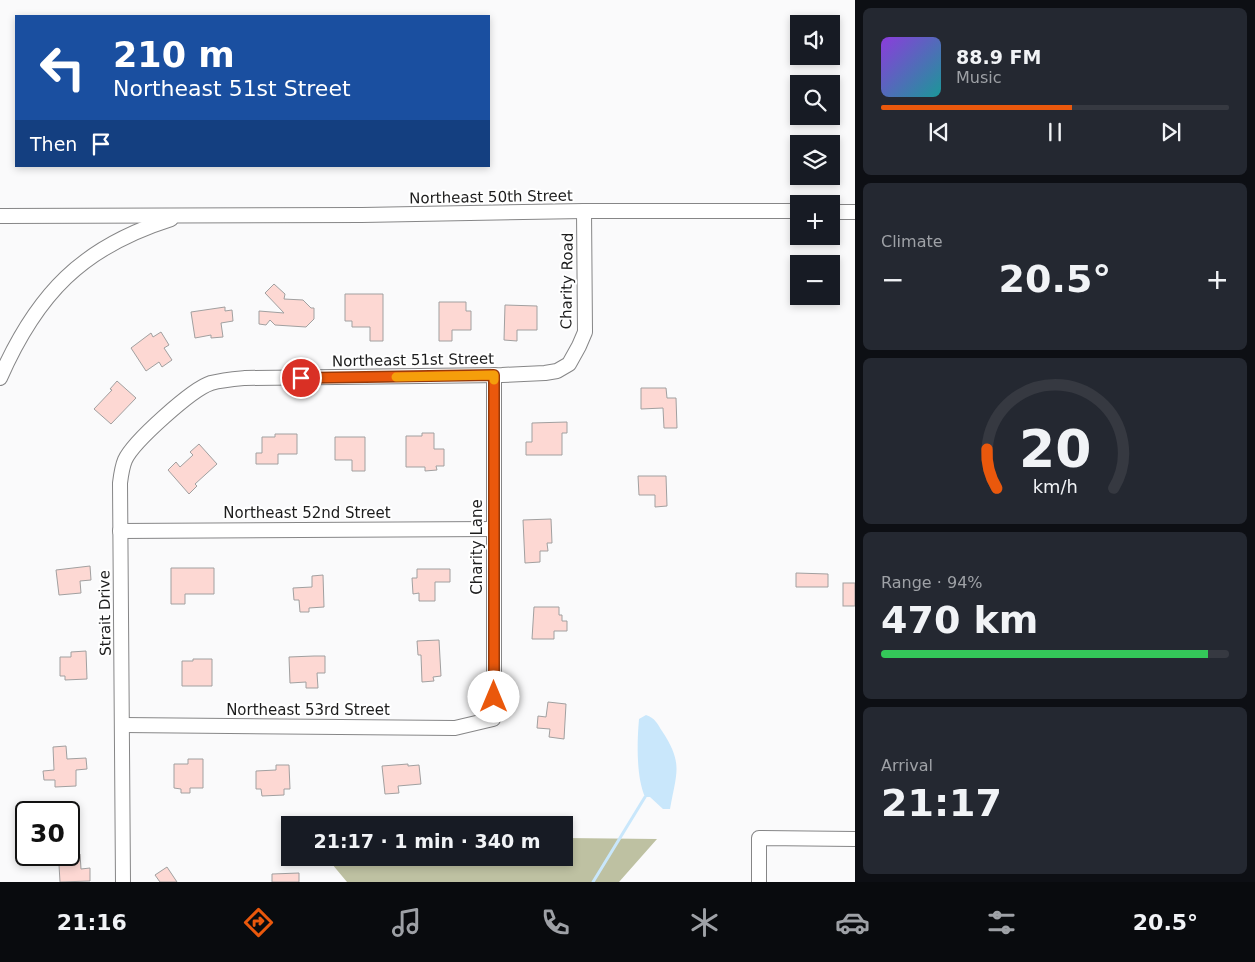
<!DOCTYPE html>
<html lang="en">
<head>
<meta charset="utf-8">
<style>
  :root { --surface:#171b24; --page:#242831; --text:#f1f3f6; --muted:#9ea1a6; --line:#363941; --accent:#ea580c }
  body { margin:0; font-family:"DejaVu Sans",sans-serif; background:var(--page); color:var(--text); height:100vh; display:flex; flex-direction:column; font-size:19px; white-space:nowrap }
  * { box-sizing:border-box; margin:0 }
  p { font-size:16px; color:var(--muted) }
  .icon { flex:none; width:28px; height:28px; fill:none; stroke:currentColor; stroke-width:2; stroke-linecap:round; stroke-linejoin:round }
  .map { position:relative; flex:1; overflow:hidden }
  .details { display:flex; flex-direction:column; gap:8px; padding:8px; background:#0d0f14; width:400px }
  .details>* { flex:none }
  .hud { position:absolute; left:15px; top:15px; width:475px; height:152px; border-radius:0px; box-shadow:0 2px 8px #0003; background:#1a4fa0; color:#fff; overflow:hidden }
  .buttons { position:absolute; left:790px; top:15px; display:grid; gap:10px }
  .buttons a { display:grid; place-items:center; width:50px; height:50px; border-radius:0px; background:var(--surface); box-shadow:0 2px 8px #0003; font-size:25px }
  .speed { position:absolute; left:15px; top:801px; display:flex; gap:10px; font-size:25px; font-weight:700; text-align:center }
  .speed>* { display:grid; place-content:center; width:65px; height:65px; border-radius:50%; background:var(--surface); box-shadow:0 2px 8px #0003; line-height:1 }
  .speed .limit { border:2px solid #111; border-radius:8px; background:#fff; color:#111 }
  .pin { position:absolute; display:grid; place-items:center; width:42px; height:42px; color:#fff; margin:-21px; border:2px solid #fff; border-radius:50%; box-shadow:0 1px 5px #0007 }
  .me { position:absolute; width:55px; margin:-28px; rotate:0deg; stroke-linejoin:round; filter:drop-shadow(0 0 4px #0008) }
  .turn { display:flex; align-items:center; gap:18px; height:105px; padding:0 15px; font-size:22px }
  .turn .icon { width:65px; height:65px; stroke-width:2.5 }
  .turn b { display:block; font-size:35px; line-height:42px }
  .then { display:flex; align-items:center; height:48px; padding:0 15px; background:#0003; gap:10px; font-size:19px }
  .big { font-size:38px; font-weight:700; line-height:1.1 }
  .details .card { flex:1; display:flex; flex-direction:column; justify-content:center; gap:8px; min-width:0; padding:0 18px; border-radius:8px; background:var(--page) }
  .details .dial { align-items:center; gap:0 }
  .dial svg { height:130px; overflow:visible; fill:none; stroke:var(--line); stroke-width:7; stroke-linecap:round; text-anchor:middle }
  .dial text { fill:var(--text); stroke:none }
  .song { display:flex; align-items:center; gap:15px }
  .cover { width:60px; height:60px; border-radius:8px; background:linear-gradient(135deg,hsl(270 70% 55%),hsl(180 70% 35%)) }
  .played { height:5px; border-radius:2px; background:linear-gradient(90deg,var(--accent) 55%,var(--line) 55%) }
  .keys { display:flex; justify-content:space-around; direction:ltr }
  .heat { display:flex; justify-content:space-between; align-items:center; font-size:28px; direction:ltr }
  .charge { height:8px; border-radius:4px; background:linear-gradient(90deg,#34c759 94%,var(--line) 0) }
  .trip { position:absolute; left:281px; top:816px; width:292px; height:50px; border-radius:0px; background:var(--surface); box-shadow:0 2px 8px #0003; font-weight:700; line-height:50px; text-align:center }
  .tab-bar { display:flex; height:80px; justify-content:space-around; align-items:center; background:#090b0e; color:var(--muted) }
  .tab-bar .icon { width:35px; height:35px }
  .tab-bar .on { color:var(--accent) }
  .tab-bar b { font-size:22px; color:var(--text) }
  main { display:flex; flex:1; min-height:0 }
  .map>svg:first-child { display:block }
</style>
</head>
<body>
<main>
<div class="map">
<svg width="855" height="882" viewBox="0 0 855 882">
  <rect width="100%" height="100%" fill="#fafafb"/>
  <polygon fill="#bec1a2" points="565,838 657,839 619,882 347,882 327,858 565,858"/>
  <path fill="#c9e7fb" d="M 646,715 C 655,718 657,723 662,731 C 684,764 676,773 670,809 L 663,809 L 650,797 L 645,797 C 636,776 637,742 639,719 Z"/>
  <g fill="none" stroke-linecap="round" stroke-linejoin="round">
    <polyline stroke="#c9e7fb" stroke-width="3" points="593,882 645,797"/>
  </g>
  <g fill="#fdd8d3" stroke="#a1a0a0">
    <polygon points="274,284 285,294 284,299 303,300 311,308 314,308 314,319 306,327 275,325 270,320 266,325 259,324 259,311 284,313 265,293"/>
    <polygon points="345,294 383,294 383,341 370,341 370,327 352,327 352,321 345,321"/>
    <polygon points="439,302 466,302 466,311 471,311 471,330 452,330 452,341 439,341"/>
    <polygon points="505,305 537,306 537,330 517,330 517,341 504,340"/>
    <polygon points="225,307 225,311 232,310 233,321 221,323 223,337 211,338 211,335 195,338 191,312"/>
    <polygon points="161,332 169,345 164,348 172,360 162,367 159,362 146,371 131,348 151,333 153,337"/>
    <polygon points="117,381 136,398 111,424 94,409 112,390 110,389"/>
    <polygon points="641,388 666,388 667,398 676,398 677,428 664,428 663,408 641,409"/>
    <polygon points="567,422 567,433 562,433 562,455 526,455 526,442 532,442 532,423"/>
    <polygon points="422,433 434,433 434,449 444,449 444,466 436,466 437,470 425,471 425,467 406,467 406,436 422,436"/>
    <polygon points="275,434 297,434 297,454 278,454 278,464 256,464 256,453 262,453 262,437 275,437"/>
    <polygon points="335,437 365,437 365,471 352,471 352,460 335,460"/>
    <polygon points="199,444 217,464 195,484 197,486 189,494 168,470 176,462 180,467 193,455 190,452"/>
    <polygon points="638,476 666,476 667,506 655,507 655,495 639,495"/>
    <polygon points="551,519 552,543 547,543 548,551 540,551 540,562 525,563 523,520"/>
    <polygon points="90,566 91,580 80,581 81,593 59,595 56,570"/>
    <polygon points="171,568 214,568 214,594 185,594 185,604 171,604"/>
    <polygon points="417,569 450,569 450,582 435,582 435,601 419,601 419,593 413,594 412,578 417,578"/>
    <polygon points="796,573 828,574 828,587 796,587"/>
    <polygon points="323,575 324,607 309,608 309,612 300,612 299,600 294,600 293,588 312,587 312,576"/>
    <rect x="843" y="583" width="12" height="23"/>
    <polygon points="534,607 559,607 559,615 562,615 562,621 567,621 567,631 554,631 554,639 532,639"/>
    <polygon points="439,640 441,676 433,677 434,681 422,682 421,655 418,655 417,641"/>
    <polygon points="86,651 87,679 65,680 65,676 60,676 60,657 71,657 71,652"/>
    <polygon points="314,656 325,656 325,673 317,673 318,688 306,688 306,682 290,683 289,657"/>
    <polygon points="193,659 212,659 212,686 182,686 182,661 193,661"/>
    <polygon points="548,702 566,704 564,739 549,737 550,729 537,728 538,716 546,717"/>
    <polygon points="66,746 67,759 86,758 87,769 76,770 76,786 55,787 55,780 44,780 43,771 54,770 53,747"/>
    <polygon points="188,759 203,759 203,788 190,788 190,793 181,793 181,789 174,788 174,764 188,764"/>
    <polygon points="408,764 408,766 419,765 421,784 398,786 399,793 385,794 382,766"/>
    <polygon points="276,765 289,765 290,789 284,789 284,795 262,796 261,789 256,789 256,771 276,770"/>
    <polygon points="80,854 81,869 90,868 90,881 60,882 59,865 68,865 68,855"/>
    <polygon points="167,867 177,882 160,882 155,875"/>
    <polygon points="299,873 299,882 272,882 272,874"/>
  </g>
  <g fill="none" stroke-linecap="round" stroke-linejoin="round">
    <defs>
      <g id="minor">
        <polyline points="831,212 855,212"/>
        <polyline points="0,216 362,215 584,211 799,211"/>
        <path d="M 0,378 C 37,294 82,247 171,219"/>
        <polyline points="120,531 493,529"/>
        <polyline points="123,725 455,728 493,719 494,697 494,375"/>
        <path d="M 123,882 L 120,483 C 121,475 122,467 125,460 C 133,442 192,389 211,383 C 222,380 234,379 245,378 L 502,375 L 545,373 L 557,371 L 569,364 L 579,346 L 585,332 L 584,211"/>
        <polyline points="759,882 759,838 855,839"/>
      </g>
    </defs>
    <use href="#minor" stroke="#868687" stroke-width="16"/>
    <use href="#minor" stroke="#fff" stroke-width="14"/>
  </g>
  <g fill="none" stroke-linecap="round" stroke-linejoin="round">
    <defs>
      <polyline id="route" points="301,378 494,375 494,697"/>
    </defs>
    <use href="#route" stroke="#983908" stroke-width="12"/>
    <use href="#route" stroke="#ea580c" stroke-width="9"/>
    <polyline stroke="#f59e0b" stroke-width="9" points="396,377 494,375 494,380"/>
  </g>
  <g text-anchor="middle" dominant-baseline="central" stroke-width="4" stroke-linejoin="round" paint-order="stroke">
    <g font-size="15" fill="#1d1d1d" stroke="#fff">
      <text transform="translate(491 197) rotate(-1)">Northeast 50th Street</text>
      <text transform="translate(567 281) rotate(-89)">Charity Road</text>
      <text transform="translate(413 360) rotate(-1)">Northeast 51st Street</text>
      <text x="307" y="513">Northeast 52nd Street</text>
      <text transform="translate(477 547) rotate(-90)">Charity Lane</text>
      <text transform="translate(105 613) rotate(-91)">Strait Drive</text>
      <text x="308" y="710">Northeast 53rd Street</text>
    </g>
  </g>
</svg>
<div class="buttons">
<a><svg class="icon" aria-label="sound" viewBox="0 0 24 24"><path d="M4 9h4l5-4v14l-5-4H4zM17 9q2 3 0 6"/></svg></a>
<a><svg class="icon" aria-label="search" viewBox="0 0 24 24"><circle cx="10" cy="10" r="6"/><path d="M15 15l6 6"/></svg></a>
<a><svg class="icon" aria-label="layers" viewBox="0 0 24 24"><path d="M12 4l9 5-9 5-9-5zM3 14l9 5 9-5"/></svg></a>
<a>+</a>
<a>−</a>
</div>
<div class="speed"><div class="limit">30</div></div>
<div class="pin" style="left:301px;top:378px;background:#d93025"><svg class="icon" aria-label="arrive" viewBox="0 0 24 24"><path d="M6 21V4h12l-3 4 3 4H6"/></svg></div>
<svg class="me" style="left:494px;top:697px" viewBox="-20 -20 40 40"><circle r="19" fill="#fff"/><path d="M0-13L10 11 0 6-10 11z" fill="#ea580c"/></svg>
<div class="trip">21:17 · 1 min · 340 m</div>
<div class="hud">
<div class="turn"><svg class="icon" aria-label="left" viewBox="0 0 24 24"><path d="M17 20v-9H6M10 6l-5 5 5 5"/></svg><div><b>210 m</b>Northeast 51st Street</div></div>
<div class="then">Then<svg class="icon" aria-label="arrive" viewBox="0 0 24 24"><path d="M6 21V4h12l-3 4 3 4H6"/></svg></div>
</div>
</div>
<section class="details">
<div class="card">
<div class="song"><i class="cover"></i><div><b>88.9 FM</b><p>Music</p></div></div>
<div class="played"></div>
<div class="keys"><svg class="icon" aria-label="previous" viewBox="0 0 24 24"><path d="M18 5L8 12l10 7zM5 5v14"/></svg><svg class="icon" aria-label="pause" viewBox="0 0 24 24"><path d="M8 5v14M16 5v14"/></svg><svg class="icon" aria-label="next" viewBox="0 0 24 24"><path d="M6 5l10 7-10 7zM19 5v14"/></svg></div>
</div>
<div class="card"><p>Climate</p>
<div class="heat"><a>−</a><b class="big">20.5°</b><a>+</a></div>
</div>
<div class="card dial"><svg viewBox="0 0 100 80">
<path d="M14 69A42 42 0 1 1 86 69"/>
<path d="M14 69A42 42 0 0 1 8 45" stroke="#ea580c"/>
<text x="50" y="56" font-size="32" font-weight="700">20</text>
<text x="50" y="72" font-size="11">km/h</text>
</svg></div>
<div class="card"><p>Range · 94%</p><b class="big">470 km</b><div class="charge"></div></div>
<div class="card"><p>Arrival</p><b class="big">21:17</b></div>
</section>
</main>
<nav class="tab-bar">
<b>21:16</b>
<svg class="icon on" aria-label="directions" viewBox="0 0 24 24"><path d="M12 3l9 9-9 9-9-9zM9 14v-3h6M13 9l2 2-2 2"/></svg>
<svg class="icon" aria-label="music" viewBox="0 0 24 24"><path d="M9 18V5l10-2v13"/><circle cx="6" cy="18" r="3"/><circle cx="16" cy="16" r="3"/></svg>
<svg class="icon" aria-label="phone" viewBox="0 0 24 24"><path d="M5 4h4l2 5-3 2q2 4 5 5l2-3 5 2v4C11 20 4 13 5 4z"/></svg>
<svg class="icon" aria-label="climate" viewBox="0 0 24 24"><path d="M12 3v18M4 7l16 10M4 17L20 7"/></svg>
<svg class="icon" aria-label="car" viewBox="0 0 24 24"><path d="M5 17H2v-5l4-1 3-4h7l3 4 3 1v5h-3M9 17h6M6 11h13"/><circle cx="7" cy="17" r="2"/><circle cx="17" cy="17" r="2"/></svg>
<svg class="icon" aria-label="filters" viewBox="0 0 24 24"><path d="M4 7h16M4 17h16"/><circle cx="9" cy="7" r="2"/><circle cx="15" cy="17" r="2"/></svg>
<b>20.5°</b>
</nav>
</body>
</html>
